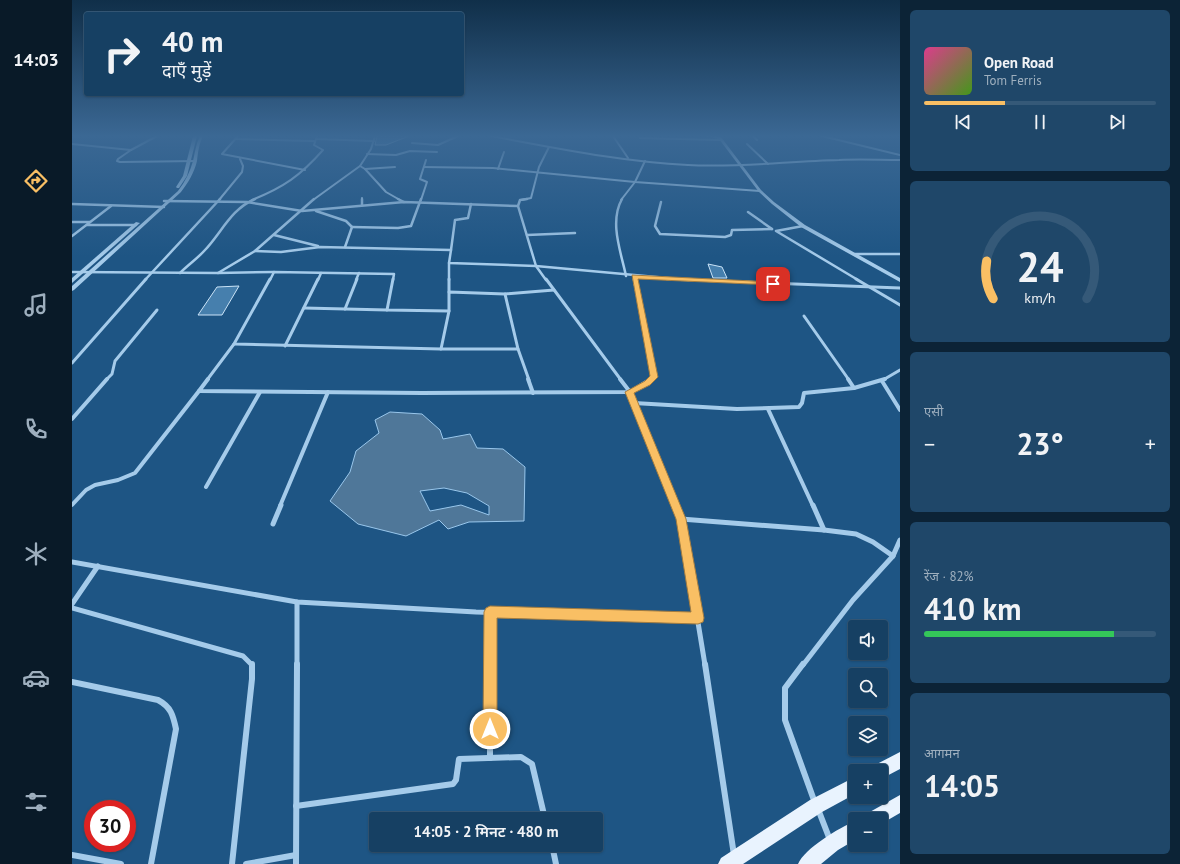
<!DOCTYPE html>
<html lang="hi">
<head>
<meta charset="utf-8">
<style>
  :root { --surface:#164063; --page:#1f4769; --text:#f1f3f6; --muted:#9eafbe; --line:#355978; --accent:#f9bf64 }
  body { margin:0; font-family:"PT Sans","Noto Sans Devanagari",sans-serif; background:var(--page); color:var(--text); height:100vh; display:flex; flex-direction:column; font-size:15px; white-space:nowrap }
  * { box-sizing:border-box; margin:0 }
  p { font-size:13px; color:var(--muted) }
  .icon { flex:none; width:22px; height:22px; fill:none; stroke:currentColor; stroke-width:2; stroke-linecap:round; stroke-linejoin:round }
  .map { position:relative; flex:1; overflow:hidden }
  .drawer { display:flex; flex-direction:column; gap:10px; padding:10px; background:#0c2336; width:280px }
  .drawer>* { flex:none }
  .hud { position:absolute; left:12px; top:12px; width:380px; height:84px; border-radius:4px; box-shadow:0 1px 3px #0004,0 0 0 1px var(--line); background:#164063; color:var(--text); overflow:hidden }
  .fabs { position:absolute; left:776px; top:620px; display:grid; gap:8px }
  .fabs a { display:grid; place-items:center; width:40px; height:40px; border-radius:4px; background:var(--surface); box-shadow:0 1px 3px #0004,0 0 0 1px var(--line); font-size:20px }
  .speed { position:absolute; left:12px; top:800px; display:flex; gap:8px; font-size:20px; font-weight:700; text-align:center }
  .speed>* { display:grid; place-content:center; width:52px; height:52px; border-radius:50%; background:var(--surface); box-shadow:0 1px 3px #0004,0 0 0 1px var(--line); line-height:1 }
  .speed .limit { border:6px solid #d22; background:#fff; color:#111 }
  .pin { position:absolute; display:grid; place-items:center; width:34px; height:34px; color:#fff; margin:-17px; border-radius:8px; box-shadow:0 2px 6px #0006 }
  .me { position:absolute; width:44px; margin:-22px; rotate:0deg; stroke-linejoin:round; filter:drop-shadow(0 0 3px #0008) }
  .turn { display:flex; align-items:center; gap:14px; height:84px; padding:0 12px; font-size:18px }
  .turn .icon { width:52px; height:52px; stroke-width:2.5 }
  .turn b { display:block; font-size:28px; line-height:34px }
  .big { font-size:30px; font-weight:600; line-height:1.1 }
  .drawer .tile { flex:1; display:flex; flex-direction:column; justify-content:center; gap:6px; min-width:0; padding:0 14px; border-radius:6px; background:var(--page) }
  .drawer .dial { align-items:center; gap:0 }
  .dial svg { height:104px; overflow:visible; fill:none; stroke:var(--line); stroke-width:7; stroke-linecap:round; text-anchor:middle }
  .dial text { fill:var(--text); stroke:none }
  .song { display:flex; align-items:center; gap:12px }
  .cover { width:48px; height:48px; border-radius:6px; background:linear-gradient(135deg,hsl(330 70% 55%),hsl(100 70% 35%)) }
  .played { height:4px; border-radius:2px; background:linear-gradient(90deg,var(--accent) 35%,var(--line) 35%) }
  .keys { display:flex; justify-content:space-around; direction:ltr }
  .heat { display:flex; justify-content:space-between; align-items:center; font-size:22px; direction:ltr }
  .charge { height:6px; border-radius:3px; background:linear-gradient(90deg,#34c759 82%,var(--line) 0) }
  .trip { position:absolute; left:297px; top:812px; width:234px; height:40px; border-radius:4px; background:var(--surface); box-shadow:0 1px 3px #0004,0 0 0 1px var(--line); font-weight:600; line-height:40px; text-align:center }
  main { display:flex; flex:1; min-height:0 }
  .menu { display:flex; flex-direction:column; width:72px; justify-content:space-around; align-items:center; background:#091a28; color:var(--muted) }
  .menu .icon { width:28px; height:28px }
  .menu .on { color:var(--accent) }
  .menu b { font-size:18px; color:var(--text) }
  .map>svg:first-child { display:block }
</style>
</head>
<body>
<main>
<nav class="menu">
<b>14:03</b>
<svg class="icon on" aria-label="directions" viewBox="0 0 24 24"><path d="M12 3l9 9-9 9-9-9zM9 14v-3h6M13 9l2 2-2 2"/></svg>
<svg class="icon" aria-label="music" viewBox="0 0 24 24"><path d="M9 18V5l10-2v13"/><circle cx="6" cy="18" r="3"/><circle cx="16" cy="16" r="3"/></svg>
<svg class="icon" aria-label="phone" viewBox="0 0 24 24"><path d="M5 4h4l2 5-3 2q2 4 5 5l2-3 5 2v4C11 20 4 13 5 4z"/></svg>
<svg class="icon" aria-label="climate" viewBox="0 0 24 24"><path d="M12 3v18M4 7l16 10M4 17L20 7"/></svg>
<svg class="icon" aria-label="car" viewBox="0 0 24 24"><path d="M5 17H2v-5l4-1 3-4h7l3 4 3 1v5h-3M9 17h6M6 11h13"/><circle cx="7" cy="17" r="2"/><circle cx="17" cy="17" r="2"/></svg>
<svg class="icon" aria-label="filters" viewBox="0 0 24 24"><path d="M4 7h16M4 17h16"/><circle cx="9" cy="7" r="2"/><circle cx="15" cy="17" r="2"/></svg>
</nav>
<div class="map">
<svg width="828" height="864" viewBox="0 0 828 864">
  <rect width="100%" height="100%" fill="#1e5584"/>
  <path fill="#4f7799" stroke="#99c7ec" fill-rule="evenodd" d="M 318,412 L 350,414 L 368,430 L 371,439 L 398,434 L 405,448 L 431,449 L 453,467 L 452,521 L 397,522 L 376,529 L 367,520 L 334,536 L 286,524 L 258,501 L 278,472 L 284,451 L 307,433 L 303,420 ZM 372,488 L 395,493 L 417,506 L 417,515 L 389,505 L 358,511 L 348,491 Z"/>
  <g fill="#467fad" stroke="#cae3f7">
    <polygon points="305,136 337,136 314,145 303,145"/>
    <polygon points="636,264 650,267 655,278 641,278"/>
    <polygon points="167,286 150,315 126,315 145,287"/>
  </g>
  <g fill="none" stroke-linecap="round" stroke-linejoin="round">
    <g stroke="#a5cbea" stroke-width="2">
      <polyline points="166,136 150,154 233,170"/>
      <path d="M 419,136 C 484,148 550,162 616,165 C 667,168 717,161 767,160 C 788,159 808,160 828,160"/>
      <polyline points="541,136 556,158"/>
      <polyline points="681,136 685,140"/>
      <polyline points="750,136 828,155"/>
      <polyline points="568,138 649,140"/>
      <polyline points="163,139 243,141"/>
      <polyline points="244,139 302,141"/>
      <polyline points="340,143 366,145 386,136"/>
      <polyline points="0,144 59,150 46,159 45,161 48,162 123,161"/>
      <polyline points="675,144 696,164"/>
      <polyline points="59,150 85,136"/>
      <polyline points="295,154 324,155 338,151 365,152"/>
      <polyline points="288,166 293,169 314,192 328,200"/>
      <polyline points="352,167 421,168 563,182 688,191"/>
      <polyline points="293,169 323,167"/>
      <polyline points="426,169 432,152"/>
      <polyline points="290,198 290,200"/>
      <polyline points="147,200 170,172 171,166 168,159"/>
      <path d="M 180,200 C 212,187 228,176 251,150 L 242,145 L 245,136"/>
      <polyline points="241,200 288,166 299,149 303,136"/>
      <polyline points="349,200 355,182 348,179 354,160"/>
      <polyline points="449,200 459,198 467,167 477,147"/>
      <polyline points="549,200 563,182 573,161"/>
    </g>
    <g stroke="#a5cbea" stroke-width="2.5">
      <polyline points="290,199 290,205"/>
      <polyline points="326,199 332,202"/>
      <polyline points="455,199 448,200 446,206 464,266 474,280"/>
      <path d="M 550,199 C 537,222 549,252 554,276"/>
      <polyline points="92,201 175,202 230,211 332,202 446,206"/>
      <polyline points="589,202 583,226 588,234 653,237 659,235 660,230 700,229"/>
      <polyline points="0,204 92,207"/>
      <polyline points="244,211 274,221 280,227 273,247"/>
      <polyline points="676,212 700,229"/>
      <polyline points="0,222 18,222"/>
      <polyline points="15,225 64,225"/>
      <polyline points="731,226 704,231 786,280"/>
      <polyline points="280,227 326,228 339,226 349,199"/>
      <polyline points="202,235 246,246"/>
      <polyline points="455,235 503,233"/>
      <polyline points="0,236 39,206"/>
      <polyline points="379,250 383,220 396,218 399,204"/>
      <polyline points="183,251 209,252 248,247 379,250 377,263 464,266 617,280"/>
      <polyline points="783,254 828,254"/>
      <polyline points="377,263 377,280"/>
      <polyline points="0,272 146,273 183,251 242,199"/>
      <path d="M 108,273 C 116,265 126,258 133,250 C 150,232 159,209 183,199"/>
      <polyline points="146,273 202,272"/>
      <polyline points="562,277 563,280"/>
      <polyline points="73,280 148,199"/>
      <polyline points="198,280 202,272 322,274 321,280"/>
      <polyline points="246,280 249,273"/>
      <polyline points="284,280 287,273"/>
    </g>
    <g stroke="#a5cbea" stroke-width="3">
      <polyline points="198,279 162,344 369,349"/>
      <polyline points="321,279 315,310 377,311"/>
      <polyline points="377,279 377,292"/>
      <polyline points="474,279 549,380"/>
      <polyline points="562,279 582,377 578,380"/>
      <polyline points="595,279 828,288"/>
      <polyline points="784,279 828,305"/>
      <polygon points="377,292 433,294 446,349 369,349 377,311"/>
      <polyline points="433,294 482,290"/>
      <polyline points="232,308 315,310"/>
      <polyline points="273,309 285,279"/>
      <polyline points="732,316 777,380"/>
      <polyline points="213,346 246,279"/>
      <polyline points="446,349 457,380"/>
      <polyline points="0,363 74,279"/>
      <polyline points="34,380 40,374 43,361 85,310"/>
      <polyline points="135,380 162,344"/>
      <polyline points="811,380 828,370"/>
    </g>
    <g stroke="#a5cbea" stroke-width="4">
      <polyline points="136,379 127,391 350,393 558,392 579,379"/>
      <polyline points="456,379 461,393"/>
      <polyline points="548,379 558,392 604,506"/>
      <polyline points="776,379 782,388"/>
      <polyline points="810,381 828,410"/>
      <polyline points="562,403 665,409 727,407 730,403 732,393 782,388 813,379"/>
      <polyline points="696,409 741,506"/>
      <polyline points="0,419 35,379"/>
      <polyline points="134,487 188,392"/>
      <polyline points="0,505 14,490 23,485 46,480 63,473 127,391"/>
      <polyline points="208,506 256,392"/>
    </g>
    <g stroke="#a5cbea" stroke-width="5">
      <polyline points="604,505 609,519 633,665"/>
      <polyline points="741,505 752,530"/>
      <polyline points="609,519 752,530 784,534 801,542 821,556"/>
      <polyline points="201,524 209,505"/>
      <polyline points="0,562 225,602 404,612 626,618"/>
      <polyline points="0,604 26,566"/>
      <polyline points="0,608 171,656 180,665"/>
      <polyline points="418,612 418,665"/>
      <polyline points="225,665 225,602"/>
      <polyline points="731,665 781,600 821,556 828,540"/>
    </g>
    <g stroke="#a5cbea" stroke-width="6">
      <polyline points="418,664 418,758"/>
      <polyline points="633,664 662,855"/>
      <polyline points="731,664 713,688 713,720 743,803"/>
      <path d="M 0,682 L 86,700 C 99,707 101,715 104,729 L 79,864"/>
      <polyline points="224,806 381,784 384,780 387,759 449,757 460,764 473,819"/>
      <polyline points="746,809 758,840"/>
      <polyline points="480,845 484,864"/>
      <polyline points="0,855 49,864"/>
      <polyline points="160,864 180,679 180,664"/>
      <polyline points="174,864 224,855"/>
      <polyline points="224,864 225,664"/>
    </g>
    <g fill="#a5cbea" fill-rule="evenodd">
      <polygon points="121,136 125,136 115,176 107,188 105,188 104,187 111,176"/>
      <path d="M 128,136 L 131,136 C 127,144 126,152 125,161 C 122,173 116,183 109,192 L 2,290 L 0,291 L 0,286 L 106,191 C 113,182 118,172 121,161 C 123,152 124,144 128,136 Z"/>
      <polygon points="634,136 649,137 689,190 702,202 733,225 828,278 828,282 729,227 700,204 687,192 647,139"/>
      <polygon points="64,222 68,223 0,283 0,278"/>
    </g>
    <g fill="#e9f3fe" fill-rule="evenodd">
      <polygon points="828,752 828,769 809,779 809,771 801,771 803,765"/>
      <polygon points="783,777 783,794 750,812 671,864 646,864 649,858 738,800"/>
      <polygon points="828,795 828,813 809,824 809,819 793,819 796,813"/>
      <path d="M 783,821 L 783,840 L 766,850 L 749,864 L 726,864 C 733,848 767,828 783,821 Z"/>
    </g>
  </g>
  <linearGradient id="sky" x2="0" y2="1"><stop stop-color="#102f49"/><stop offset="0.53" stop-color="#3b6894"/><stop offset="1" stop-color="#3b6894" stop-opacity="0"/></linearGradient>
  <rect width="828" height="257" fill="url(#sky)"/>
  <polygon fill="#f9bf64" stroke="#a27c41" points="560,275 701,282 704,284 701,285 566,279 586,377 578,385 562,393 614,519 632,618 631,622 626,624 425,618 425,729 423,734 418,736 413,734 411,729 412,612 414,608 418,606 619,612 604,519 553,392 573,381 578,376"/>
</svg>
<div class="fabs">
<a><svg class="icon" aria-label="sound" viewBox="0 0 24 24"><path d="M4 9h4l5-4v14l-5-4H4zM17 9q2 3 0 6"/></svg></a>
<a><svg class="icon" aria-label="search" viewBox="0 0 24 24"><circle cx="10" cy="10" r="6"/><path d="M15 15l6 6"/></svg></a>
<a><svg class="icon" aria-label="layers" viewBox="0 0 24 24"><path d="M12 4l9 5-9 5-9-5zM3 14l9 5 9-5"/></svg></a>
<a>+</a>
<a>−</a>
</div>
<div class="speed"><div class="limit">30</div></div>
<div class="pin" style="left:701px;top:284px;background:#d93025"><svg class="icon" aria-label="arrive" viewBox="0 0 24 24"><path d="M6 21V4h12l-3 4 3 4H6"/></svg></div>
<svg class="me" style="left:418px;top:729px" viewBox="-20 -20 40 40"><circle r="17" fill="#f9bf64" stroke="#fff" stroke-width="3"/><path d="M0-11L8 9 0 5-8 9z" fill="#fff"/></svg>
<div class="trip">14:05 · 2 मिनट · 480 m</div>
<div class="hud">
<div class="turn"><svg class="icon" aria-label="right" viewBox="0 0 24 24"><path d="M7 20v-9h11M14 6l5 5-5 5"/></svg><div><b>40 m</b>दाएँ मुड़ें</div></div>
</div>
</div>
<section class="drawer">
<div class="tile">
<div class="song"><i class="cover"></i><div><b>Open Road</b><p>Tom Ferris</p></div></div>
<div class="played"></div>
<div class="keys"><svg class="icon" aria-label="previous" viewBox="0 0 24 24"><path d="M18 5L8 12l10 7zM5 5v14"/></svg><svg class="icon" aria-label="pause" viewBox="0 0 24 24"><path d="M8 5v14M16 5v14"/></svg><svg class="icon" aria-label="next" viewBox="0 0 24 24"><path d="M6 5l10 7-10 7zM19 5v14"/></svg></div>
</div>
<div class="tile dial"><svg viewBox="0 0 100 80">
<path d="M14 69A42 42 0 1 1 86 69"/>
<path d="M14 69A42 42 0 0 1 9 40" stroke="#f9bf64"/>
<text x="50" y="56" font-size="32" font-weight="700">24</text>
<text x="50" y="72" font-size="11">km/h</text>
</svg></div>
<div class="tile"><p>एसी</p>
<div class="heat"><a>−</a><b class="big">23°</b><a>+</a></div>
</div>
<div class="tile"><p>रेंज · 82%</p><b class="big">410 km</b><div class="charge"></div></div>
<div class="tile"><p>आगमन</p><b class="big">14:05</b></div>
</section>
</main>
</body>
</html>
